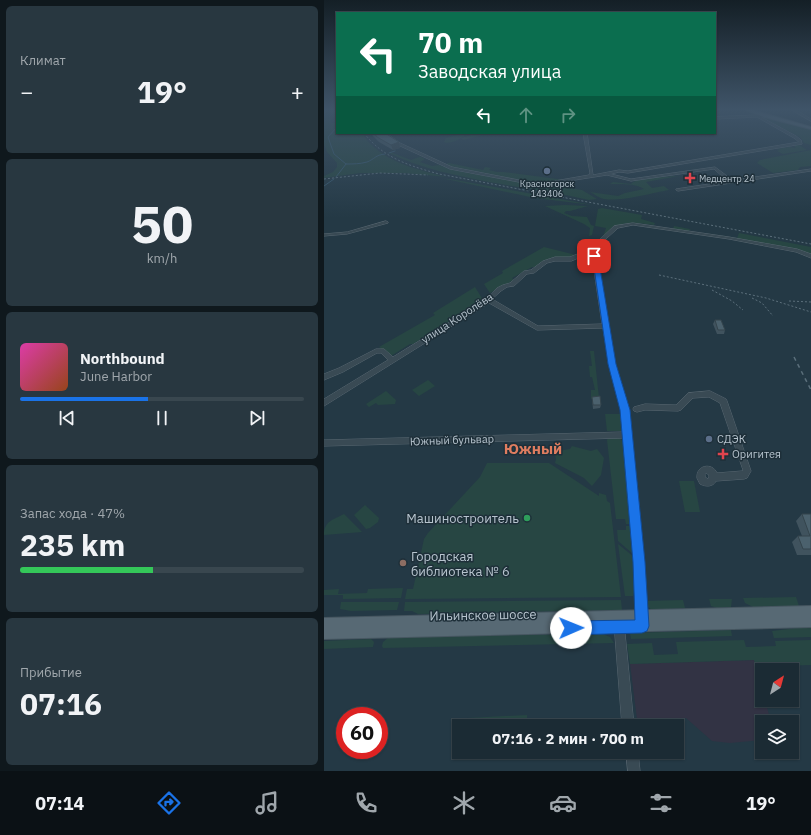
<!DOCTYPE html>
<html lang="ru">
<head>
<meta charset="utf-8">
<style>
  :root { --surface:#1b2b34; --page:#283740; --text:#f1f3f6; --muted:#a0a7ac; --line:#39474f; --accent:#1a73e8 }
  body { margin:0; font-family:"IBM Plex Sans",sans-serif; background:var(--page); color:var(--text); height:100vh; display:flex; flex-direction:column; font-size:15px; white-space:nowrap }
  * { box-sizing:border-box; margin:0 }
  p { font-size:13px; color:var(--muted) }
  .icon { flex:none; width:22px; height:22px; fill:none; stroke:currentColor; stroke-width:2; stroke-linecap:round; stroke-linejoin:round }
  .map { position:relative; flex:1; overflow:hidden }
  .panel { display:flex; flex-direction:column; gap:6px; padding:6px; background:#0f181d; width:324px }
  .panel>* { flex:none }
  .banner { position:absolute; left:12px; top:12px; width:380px; height:122px; border-radius:0px; box-shadow:0 1px 3px #0004,0 0 0 1px var(--line); background:#0b6e4f; color:#fff; overflow:hidden }
  .needle { width:26px; rotate:36deg }
  .tools { position:absolute; left:431px; top:663px; display:grid; gap:8px }
  .tools a { display:grid; place-items:center; width:44px; height:44px; border-radius:0px; background:var(--surface); box-shadow:0 1px 3px #0004,0 0 0 1px var(--line); font-size:20px }
  .speed { position:absolute; left:12px; top:707px; display:flex; gap:8px; font-size:20px; font-weight:700; text-align:center }
  .speed>* { display:grid; place-content:center; width:52px; height:52px; border-radius:50%; background:var(--surface); box-shadow:0 1px 3px #0004,0 0 0 1px var(--line); line-height:1 }
  .speed .limit { border:6px solid #d22; background:#fff; color:#111 }
  .pin { position:absolute; display:grid; place-items:center; width:34px; height:34px; color:#fff; margin:-17px; border-radius:8px; box-shadow:0 2px 6px #0006 }
  .me { position:absolute; width:44px; margin:-22px; rotate:89deg; stroke-linejoin:round; filter:drop-shadow(0 0 3px #0008) }
  .turn { display:flex; align-items:center; gap:14px; height:84px; padding:0 16px; font-size:18px }
  .turn .icon { width:52px; height:52px; stroke-width:2.5 }
  .turn b { display:block; font-size:28px; line-height:34px }
  .lanes { display:flex; align-items:center; height:38px; padding:0 16px; background:#0003; justify-content:center; gap:20px; direction:ltr }
  .lanes .off { opacity:.35 }
  .big { font-size:30px; font-weight:700; line-height:1.1 }
  .panel .widget { flex:1; display:flex; flex-direction:column; justify-content:center; gap:6px; min-width:0; padding:0 14px; border-radius:6px; background:var(--page) }
  .panel .dial { align-items:center; gap:0 }
  .dial b { font-size:52px; line-height:1 }
  .song { display:flex; align-items:center; gap:12px }
  .cover { width:48px; height:48px; border-radius:6px; background:linear-gradient(135deg,hsl(320 70% 55%),hsl(20 70% 35%)) }
  .played { height:4px; border-radius:2px; background:linear-gradient(90deg,var(--accent) 45%,var(--line) 45%) }
  .keys { display:flex; justify-content:space-around; direction:ltr }
  .heat { display:flex; justify-content:space-between; align-items:center; font-size:22px; direction:ltr }
  .charge { height:6px; border-radius:3px; background:linear-gradient(90deg,#34c759 47%,var(--line) 0) }
  .trip { position:absolute; left:128px; top:719px; width:232px; height:40px; border-radius:0px; background:var(--surface); box-shadow:0 1px 3px #0004,0 0 0 1px var(--line); font-weight:700; line-height:40px; text-align:center }
  .tab-bar { display:flex; height:64px; justify-content:space-around; align-items:center; background:#0b1115; color:var(--muted) }
  .tab-bar .icon { width:28px; height:28px }
  .tab-bar .on { color:var(--accent) }
  .tab-bar b { font-size:18px; color:var(--text) }
  main { display:flex; flex:1; min-height:0 }
  .map>svg:first-child { display:block }
</style>
</head>
<body>
<main>
<section class="panel">
<div class="widget"><p>Климат</p>
<div class="heat"><a>−</a><b class="big">19°</b><a>+</a></div>
</div>
<div class="widget dial"><b>50</b><p>km/h</p></div>
<div class="widget">
<div class="song"><i class="cover"></i><div><b>Northbound</b><p>June Harbor</p></div></div>
<div class="played"></div>
<div class="keys"><svg class="icon" aria-label="previous" viewBox="0 0 24 24"><path d="M18 5L8 12l10 7zM5 5v14"/></svg><svg class="icon" aria-label="pause" viewBox="0 0 24 24"><path d="M8 5v14M16 5v14"/></svg><svg class="icon" aria-label="next" viewBox="0 0 24 24"><path d="M6 5l10 7-10 7zM19 5v14"/></svg></div>
</div>
<div class="widget"><p>Запас хода · 47%</p><b class="big">235 km</b><div class="charge"></div></div>
<div class="widget"><p>Прибытие</p><b class="big">07:16</b></div>
</section>
<div class="map">
<svg width="487" height="771" viewBox="0 0 487 771">
  <rect width="100%" height="100%" fill="#243945"/>
  <polygon fill="#323344" points="431,660 438,688 438,700 441,700 447,722 438,722 438,740 406,743 388,741 362,718 313,719 306,664"/>
  <g fill="#274643">
    <path d="M 1,110 L 13,110 L 6,116 L 7,123 L 13,123 L 13,133 L 38,133 C 55,161 94,170 123,177 L 81,173 L 36,173 L 0,178 L 0,176 L 9,172 L 13,167 L 13,163 L 3,152 L 0,144 Z"/>
    <polygon points="437,117 487,128 487,145 480,143 476,137"/>
    <path d="M 142,133 L 156,133 L 156,136 L 139,140 L 137,138 C 133,141 124,144 120,142 L 122,138 L 137,134 L 141,136 L 137,138 L 147,135 L 143,135 Z"/>
    <polygon points="475,145 483,150 459,154 453,151 456,150 453,149 465,147 472,148 470,146"/>
    <polygon points="487,150 487,166 476,167 474,170 449,173 433,163 436,160"/>
    <path d="M 66,152 L 87,160 L 98,156 L 97,157 L 101,159 L 96,162 L 108,166 L 115,165 L 129,170 L 211,185 L 227,185 L 258,190 L 273,199 L 265,200 C 232,193 198,188 165,182 C 131,175 97,169 65,153 Z"/>
    <polygon points="125,163 159,170 161,167 167,168 165,170 173,172 180,172 241,180 212,183 128,167 122,164"/>
    <path d="M 354,176 L 355,176 L 322,182 L 328,188 L 340,186 L 345,190 C 328,193 296,202 280,199 C 275,198 270,194 266,192 L 294,196 L 301,193 L 320,189 C 311,183 296,184 286,184 L 289,182 L 307,184 C 312,177 343,177 354,176 Z"/>
    <polygon points="117,178 132,180 269,205 211,198"/>
    <polygon points="241,205 264,206 246,211 242,211 240,213 248,216 263,217 267,225 270,226 268,235 265,236 266,228 260,224 221,206"/>
    <path d="M 278,208 L 318,215 L 317,219 L 331,223 L 330,225 C 304,222 300,219 279,237 L 282,228 L 271,226 L 274,209 Z"/>
    <polygon points="350,226 413,238 415,233 487,247 487,255 473,250 366,229 365,231 349,229"/>
    <polygon points="220,247 252,255 245,258 230,258 219,261 212,267 208,267 188,278 190,280 166,293 160,284 179,273 178,271"/>
    <polygon points="151,287 159,300 89,344 86,344 67,356 55,347 111,315 109,313"/>
    <polygon points="266,351 270,351 275,398 267,399 267,390 271,390 268,377 266,377 265,366 268,366"/>
    <polygon points="104,380 111,386 95,396 88,390"/>
    <polygon points="62,391 72,400 71,404 54,405 52,403 45,407 42,404"/>
    <polygon points="281,414 297,414 297,431 283,431"/>
    <polygon points="284,438 295,438 301,443 307,524 302,524 301,519 292,519 283,440"/>
    <polygon points="248,446 267,451 273,449 280,458 277,475 268,486 260,478 231,463 232,459 231,455 234,451 246,449"/>
    <polygon points="163,463 225,463 275,496 275,493 282,495 283,501 286,503 297,597 81,599 83,589 89,589 100,539 104,533 156,477"/>
    <polygon points="355,481 370,481 376,512 361,512"/>
    <polygon points="41,505 55,518 54,522 46,528 42,529 30,515"/>
    <path d="M 20,514 L 38,532 L 0,535 C 0,521 9,520 20,514 Z"/>
    <polygon points="302,526 308,526 309,554 294,541 293,530 302,530"/>
    <polygon points="294,544 310,557 311,587 309,596 301,596"/>
    <polygon points="79,588 77,598 19,599 19,595 0,595 0,590 15,589 14,594 43,593 44,589"/>
    <polygon points="472,597 475,606 429,607 421,603 419,598"/>
    <polygon points="385,599 408,599 407,607 393,608 387,606"/>
    <polygon points="297,600 298,610 94,614 88,611 80,611 81,602"/>
    <polygon points="359,600 361,608 328,610 323,606 321,601"/>
    <polygon points="17,602 75,602 73,610 27,611 16,609"/>
    <polygon points="473,628 487,628 487,637 450,638 448,631"/>
    <polygon points="407,630 408,636 307,639 306,633"/>
    <polygon points="279,634 286,637 290,643 59,648 58,646 59,642 65,637"/>
    <polygon points="47,639 50,642 49,647 0,649 0,641"/>
    <polygon points="420,640 422,647 452,646 451,641 487,640 487,665 432,667 430,660 306,664 303,644 328,643 330,655 354,654 352,642"/>
    <polygon points="203,715 203,726 143,726 143,718"/>
  </g>
  <g fill="none" stroke-linecap="round" stroke-linejoin="round">
    <g stroke="#37586d" stroke-width="1">
      <polyline points="13,127 4,137 10,154 22,164"/>
      <polyline points="65,153 71,151"/>
      <path d="M 22,164 C 29,164 36,164 43,162 C 51,159 51,155 61,154"/>
      <polyline points="12,177 22,164"/>
      <polyline points="0,186 10,179"/>
    </g>
    <defs>
      <g id="minor">
        <polygon points="468,110 472,110 487,119 487,121"/>
        <polygon points="438,115 440,116 437,117 472,136 477,140 478,144 304,173 295,172 287,174 307,179 391,167 403,176 392,179 396,182 487,169 487,171 354,191 352,190 352,189 392,183 388,180 388,178 398,176 390,169 307,181 283,175 219,185 205,184 126,169 74,145 58,133 62,133 76,143 128,167 205,182 219,183 265,175 266,173 259,133 263,133 269,175 295,170 304,171 475,142 470,138 433,117 391,119 391,117"/>
        <polygon points="62,221 64,222 64,223 23,234 0,236 0,234 23,232"/>
        <path d="M 309,223 L 405,237 L 473,249 L 487,254 L 487,258 L 472,252 L 405,239 L 309,225 L 294,228 L 274,246 L 273,255 L 291,364 L 305,410 L 320,562 L 323,619 L 322,623 L 318,624 L 314,623 L 313,619 L 310,562 L 300,438 L 0,446 L 0,440 L 299,432 L 297,410 L 285,364 L 279,328 L 213,330 L 165,303 L 0,406 L 0,399 L 64,360 L 57,353 L 53,353 L 19,372 L 0,380 L 0,374 L 15,368 L 52,349 L 60,349 L 69,357 L 163,299 L 173,288 L 179,285 L 186,283 L 200,271 L 207,270 L 219,261 L 231,257 L 246,257 L 256,253 L 268,254 L 270,245 L 290,226 ZM 257,257 L 268,257 L 278,324 L 214,326 L 168,299 L 177,291 L 183,287 L 190,286 L 203,274 L 210,273 L 223,263 L 231,261 L 247,261 Z"/>
        <path d="M 386,391 L 402,399 L 403,401 L 427,471 L 423,478 L 420,479 L 392,481 C 389,487 382,487 376,484 L 373,478 C 372,465 388,462 393,473 L 418,471 L 419,470 L 396,403 L 385,397 L 369,398 L 357,410 L 354,411 L 321,410 L 313,412 L 310,411 L 309,409 L 310,407 L 321,404 L 352,405 L 364,393 ZM 382,473 L 385,475 L 385,477 L 384,479 L 381,477 L 381,475 Z"/>
        <polygon points="295,618 299,619 300,623 310,726 298,726 290,623 291,619"/>
        <polygon points="302,752 314,752 316,771 304,771"/>
      </g>
      <g id="major">
        <polygon points="422,110 428,110 487,127 487,129 440,117"/>
        <polygon points="487,606 487,627 0,639 0,618"/>
      </g>
    </defs>
    <use href="#minor" stroke="#586771" stroke-width="1"/>
    <use href="#major" stroke="#465660" stroke-width="2"/>
    <use href="#minor" fill="#394a54" fill-rule="evenodd"/>
    <use href="#major" fill="#576974" fill-rule="evenodd"/>
    <g stroke="#5b6f7b" stroke-width="1" stroke-dasharray="2 2" stroke-linecap="butt">
      <path d="M 40,133 C 59,158 86,166 115,174 L 487,244"/>
      <polyline points="0,179 56,173 104,175"/>
      <polyline points="335,275 442,298 487,312"/>
      <polyline points="388,290 408,301 419,310"/>
      <polyline points="428,298 438,303 449,316"/>
      <polyline points="465,301 487,302"/>
    </g>
    <polyline stroke="#5b6f7b" stroke-width="1.5" stroke-dasharray="4 4" stroke-linecap="butt" points="470,357 487,390"/>
  </g>
  <g fill="#40535e">
    <polygon points="48,133 61,133 75,142 76,148 69,150 55,142 48,135"/>
    <polygon points="391,320 401,330 400,334 393,334 389,324"/>
    <polygon points="268,397 277,405 276,408 269,409"/>
    <polygon points="478,514 487,514 487,555 473,555 468,542 474,536 478,536 472,521"/>
  </g>
  <polygon fill="#34444c" points="75,142 76,148 69,150 67,145"/>
  <g fill="#4b616d" stroke="#34444c">
    <polygon points="50,133 61,133 75,142 67,145 53,137"/>
    <polygon points="391,320 397,320 401,330 394,330"/>
    <polygon points="276,396 277,405 269,405 268,397"/>
    <polygon points="478,514 487,514 487,549 479,549 474,536 486,536"/>
  </g>
  <linearGradient id="sky" x2="0" y2="1"><stop stop-color="#141f26"/><stop offset="0.5" stop-color="#3f5468"/><stop offset="1" stop-color="#3f5468" stop-opacity="0"/></linearGradient>
  <rect width="487" height="218" fill="url(#sky)"/>
  <polygon fill="#1a73e8" stroke="#114b97" points="268,254 274,256 292,364 306,410 321,562 325,626 323,631 318,633 247,635 243,633 241,628 243,623 247,621 311,620 309,562 296,410 284,364"/>
  <g fill="#5c6f8a" stroke="#1e2f39" stroke-width="1.5">
    <circle cx="223" cy="171" r="4"/>
    <circle cx="385" cy="439" r="4"/>
  </g>
  <g fill="#e0444e" stroke="#1e2f39" stroke-width="1.5">
    <path d="M364 172h4v4h4v4h-4v4h-4v-4h-4v-4h4z"/>
    <path d="M397 448h4v4h4v4h-4v4h-4v-4h-4v-4h4z"/>
  </g>
  <circle fill="#2e9e5b" stroke="#1e2f39" stroke-width="1.5" cx="203" cy="518" r="4"/>
  <circle fill="#8d6e63" stroke="#1e2f39" stroke-width="1.5" cx="79" cy="563" r="4"/>
  <g text-anchor="middle" dominant-baseline="central" stroke-width="3" stroke-linejoin="round" paint-order="stroke">
    <g font-size="9" fill="#b7c4ce" stroke="#1e2f39" text-anchor="start">
      <text x="375" y="178">Медцентр 24</text>
      <text x="223" y="183" text-anchor="middle">Красногорск<tspan x="223" dy="10">143406</tspan></text>
    </g>
    <g font-size="11" fill="#b7c4ce" stroke="#1e2f39">
      <text transform="translate(133 318) rotate(-33)">улица Королёва</text>
      <text transform="translate(128 440) rotate(-2)">Южный бульвар</text>
    </g>
    <g font-size="11" fill="#b7c4ce" stroke="#1e2f39" text-anchor="start">
      <text x="393" y="439">СДЭК</text>
      <text x="408" y="454">Оригитея</text>
    </g>
    <g font-size="13" fill="#b7c4ce" stroke="#1e2f39" text-anchor="end">
      <text x="195" y="518">Машиностроитель</text>
      <text x="87" y="556" text-anchor="start">Городская<tspan x="87" dy="15">библиотека № 6</tspan></text>
    </g>
    <g font-size="13" fill="#b7c4ce" stroke="#1e2f39">
      <text transform="translate(159 615) rotate(-1)">Ильинское шоссе</text>
    </g>
    <g font-size="15" font-weight="bold" fill="#df7d60" stroke="#1e2f39">
      <text x="209" y="448">Южный</text>
    </g>
  </g>
</svg>
<div class="tools">
<a><svg class="needle" viewBox="-14 -14 28 28"><path d="M0-13l5 13h-10z" fill="#e53935"/><path d="M0 13l5-13h-10z" fill="#a0a7ac"/></svg></a>
<a><svg class="icon" aria-label="layers" viewBox="0 0 24 24"><path d="M12 4l9 5-9 5-9-5zM3 14l9 5 9-5"/></svg></a>
</div>
<div class="speed"><div class="limit">60</div></div>
<div class="pin" style="left:270px;top:256px;background:#d93025"><svg class="icon" aria-label="arrive" viewBox="0 0 24 24"><path d="M6 21V4h12l-3 4 3 4H6"/></svg></div>
<svg class="me" style="left:247px;top:628px" viewBox="-20 -20 40 40"><circle r="19" fill="#fff"/><path d="M0-13L10 11 0 6-10 11z" fill="#1a73e8"/></svg>
<div class="trip">07:16 · 2 мин · 700 m</div>
<div class="banner">
<div class="turn"><svg class="icon" aria-label="left" viewBox="0 0 24 24"><path d="M17 20v-9H6M10 6l-5 5 5 5"/></svg><div><b>70 m</b>Заводская улица</div></div>
<div class="lanes"><svg class="icon" aria-label="left" viewBox="0 0 24 24"><path d="M17 20v-9H6M10 6l-5 5 5 5"/></svg><svg class="icon off" aria-label="ahead" viewBox="0 0 24 24"><path d="M12 20V5M6 11l6-6 6 6"/></svg><svg class="icon off" aria-label="right" viewBox="0 0 24 24"><path d="M7 20v-9h11M14 6l5 5-5 5"/></svg></div>
</div>
</div>
</main>
<nav class="tab-bar">
<b>07:14</b>
<svg class="icon on" aria-label="directions" viewBox="0 0 24 24"><path d="M12 3l9 9-9 9-9-9zM9 14v-3h6M13 9l2 2-2 2"/></svg>
<svg class="icon" aria-label="music" viewBox="0 0 24 24"><path d="M9 18V5l10-2v13"/><circle cx="6" cy="18" r="3"/><circle cx="16" cy="16" r="3"/></svg>
<svg class="icon" aria-label="phone" viewBox="0 0 24 24"><path d="M5 4h4l2 5-3 2q2 4 5 5l2-3 5 2v4C11 20 4 13 5 4z"/></svg>
<svg class="icon" aria-label="climate" viewBox="0 0 24 24"><path d="M12 3v18M4 7l16 10M4 17L20 7"/></svg>
<svg class="icon" aria-label="car" viewBox="0 0 24 24"><path d="M5 17H2v-5l4-1 3-4h7l3 4 3 1v5h-3M9 17h6M6 11h13"/><circle cx="7" cy="17" r="2"/><circle cx="17" cy="17" r="2"/></svg>
<svg class="icon" aria-label="filters" viewBox="0 0 24 24"><path d="M4 7h16M4 17h16"/><circle cx="9" cy="7" r="2"/><circle cx="15" cy="17" r="2"/></svg>
<b>19°</b>
</nav>
</body>
</html>
